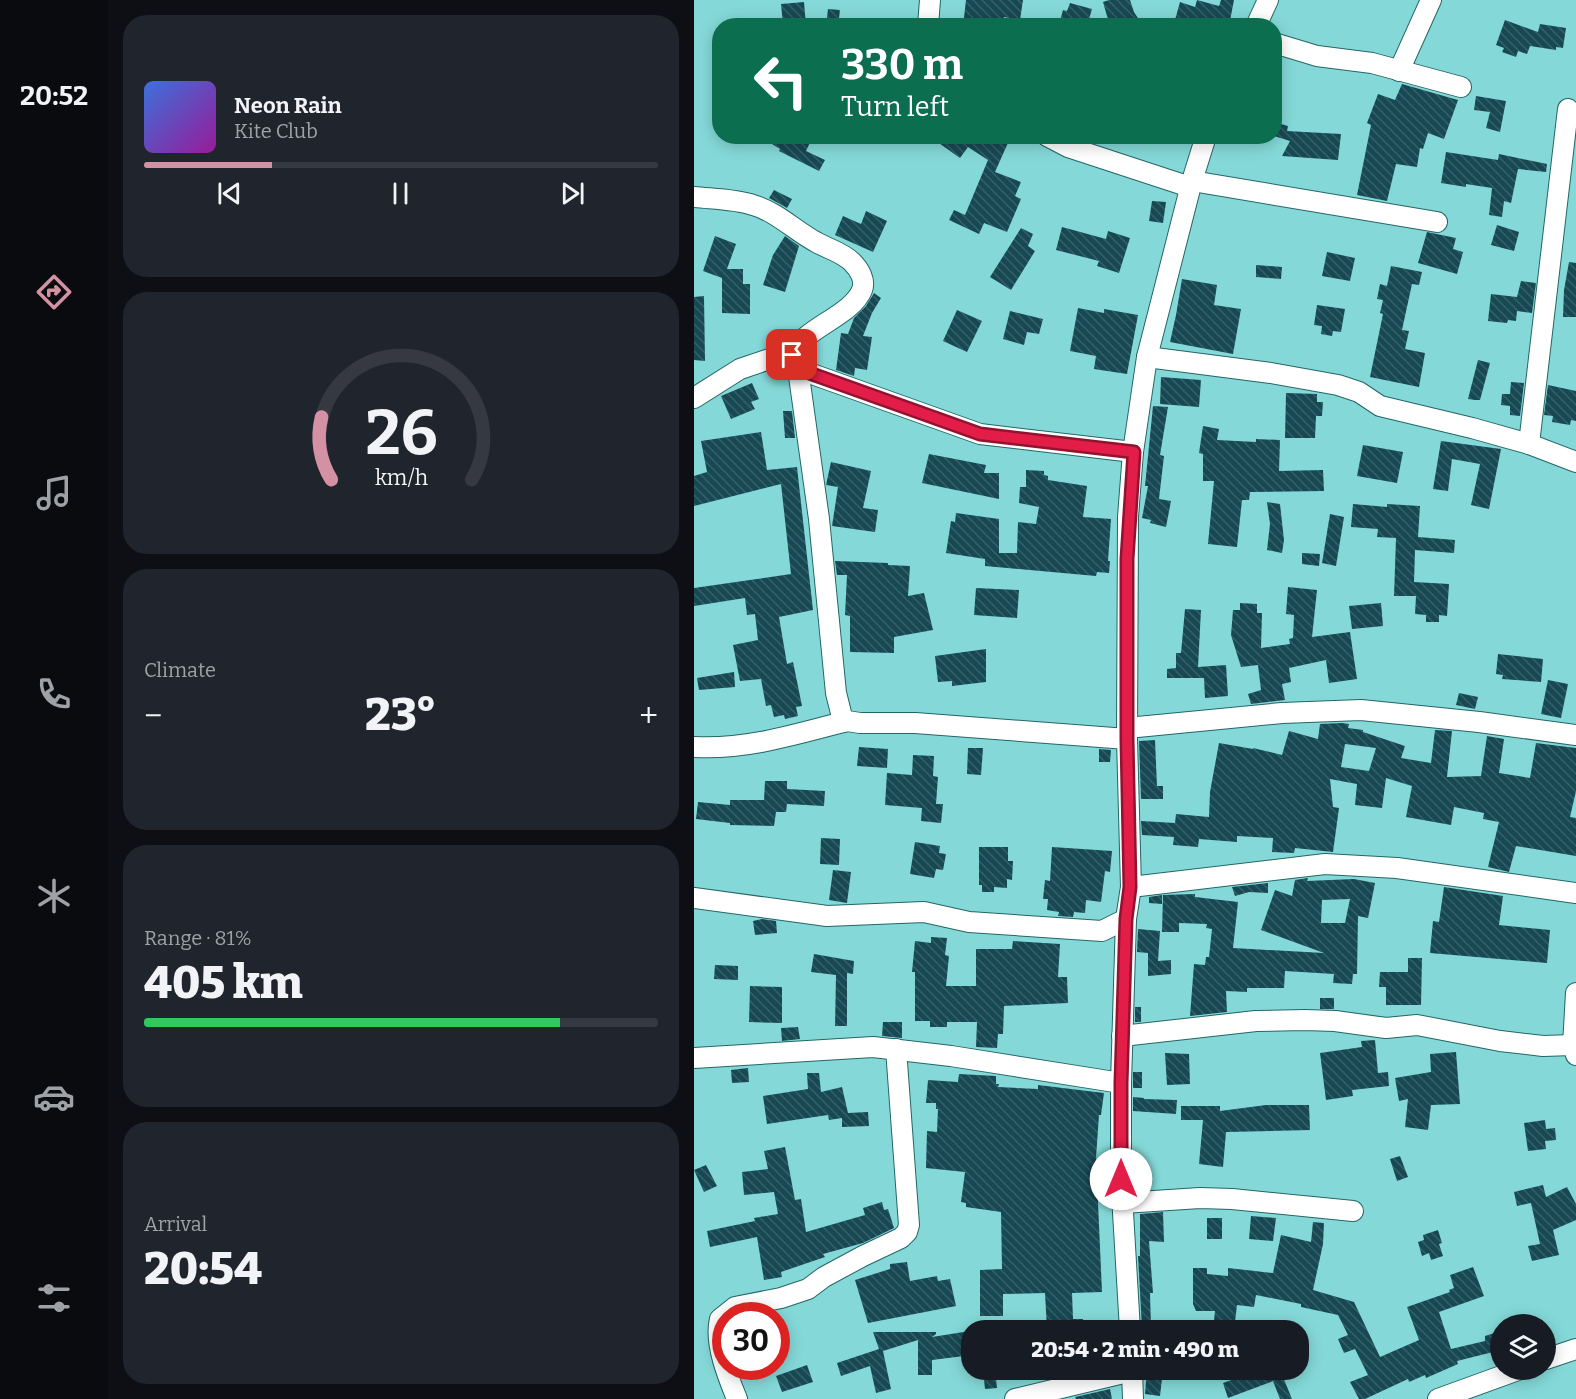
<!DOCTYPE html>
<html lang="en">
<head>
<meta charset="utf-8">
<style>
  :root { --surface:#171b24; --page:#20242c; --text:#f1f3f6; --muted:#9ea1a6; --line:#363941; --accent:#d391a3 }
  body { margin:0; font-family:Bitter,serif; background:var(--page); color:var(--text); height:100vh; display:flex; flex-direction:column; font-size:22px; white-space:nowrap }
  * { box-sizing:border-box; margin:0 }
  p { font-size:20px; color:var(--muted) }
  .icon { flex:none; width:33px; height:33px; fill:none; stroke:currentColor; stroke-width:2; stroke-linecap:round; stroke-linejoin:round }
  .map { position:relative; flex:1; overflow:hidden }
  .drawer { display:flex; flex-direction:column; gap:15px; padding:15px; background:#0d0f14; width:586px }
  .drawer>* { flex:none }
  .top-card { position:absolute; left:18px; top:18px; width:570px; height:126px; border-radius:24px; box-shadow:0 3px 15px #0003; background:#0b6e4f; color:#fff; overflow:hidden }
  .tools { position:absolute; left:796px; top:1314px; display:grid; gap:12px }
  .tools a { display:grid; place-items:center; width:66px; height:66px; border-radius:50%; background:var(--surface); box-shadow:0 3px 15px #0003; font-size:30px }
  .speed { position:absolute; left:18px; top:1302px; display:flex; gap:12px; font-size:30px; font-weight:700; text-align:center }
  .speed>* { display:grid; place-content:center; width:78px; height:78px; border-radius:50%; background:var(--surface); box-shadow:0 3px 15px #0003; line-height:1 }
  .speed .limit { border:9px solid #d22; background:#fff; color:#111 }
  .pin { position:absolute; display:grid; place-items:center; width:51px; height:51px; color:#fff; margin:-26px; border-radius:12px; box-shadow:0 3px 9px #0006 }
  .me { position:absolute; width:66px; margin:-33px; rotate:0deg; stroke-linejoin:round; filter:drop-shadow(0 0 4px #0008) }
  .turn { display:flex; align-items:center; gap:21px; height:126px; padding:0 30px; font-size:27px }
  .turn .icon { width:78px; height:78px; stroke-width:2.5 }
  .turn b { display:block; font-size:42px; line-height:51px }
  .big { font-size:45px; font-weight:800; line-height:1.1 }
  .drawer .widget { flex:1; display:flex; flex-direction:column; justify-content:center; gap:9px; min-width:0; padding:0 21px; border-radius:24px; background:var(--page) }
  .drawer .dial { align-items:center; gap:0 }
  .dial svg { height:156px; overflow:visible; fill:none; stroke:var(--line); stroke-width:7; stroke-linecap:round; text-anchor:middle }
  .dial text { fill:var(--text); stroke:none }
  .song { display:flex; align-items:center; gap:18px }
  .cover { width:72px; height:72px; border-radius:9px; background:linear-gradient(135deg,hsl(220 70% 55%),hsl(300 70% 35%)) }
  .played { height:6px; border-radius:3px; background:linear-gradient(90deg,var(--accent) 25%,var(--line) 25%) }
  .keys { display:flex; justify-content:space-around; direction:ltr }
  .heat { display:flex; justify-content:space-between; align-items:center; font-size:33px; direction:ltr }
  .charge { height:9px; border-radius:4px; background:linear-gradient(90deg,#34c759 81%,var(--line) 0) }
  .trip { position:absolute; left:267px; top:1320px; width:348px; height:60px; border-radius:24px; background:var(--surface); box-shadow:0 3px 15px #0003; font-weight:800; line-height:60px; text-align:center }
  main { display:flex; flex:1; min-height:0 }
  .dock { display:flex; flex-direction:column; width:108px; justify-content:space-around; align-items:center; background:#090b0e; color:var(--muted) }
  .dock .icon { width:42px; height:42px }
  .dock .on { color:var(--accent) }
  .dock b { font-size:27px; color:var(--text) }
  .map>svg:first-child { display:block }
</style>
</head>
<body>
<main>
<nav class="dock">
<b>20:52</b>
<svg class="icon on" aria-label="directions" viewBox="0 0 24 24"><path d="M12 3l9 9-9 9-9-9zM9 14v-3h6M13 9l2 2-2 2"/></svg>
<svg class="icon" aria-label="music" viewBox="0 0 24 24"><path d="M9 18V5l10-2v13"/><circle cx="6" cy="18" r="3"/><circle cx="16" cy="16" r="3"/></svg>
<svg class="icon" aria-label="phone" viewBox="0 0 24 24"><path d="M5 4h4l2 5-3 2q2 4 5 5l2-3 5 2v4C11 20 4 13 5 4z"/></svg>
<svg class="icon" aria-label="climate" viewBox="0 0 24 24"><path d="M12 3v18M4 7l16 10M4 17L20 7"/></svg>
<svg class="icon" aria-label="car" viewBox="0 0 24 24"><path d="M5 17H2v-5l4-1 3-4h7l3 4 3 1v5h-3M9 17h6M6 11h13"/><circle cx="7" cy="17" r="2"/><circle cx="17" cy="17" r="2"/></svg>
<svg class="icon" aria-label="filters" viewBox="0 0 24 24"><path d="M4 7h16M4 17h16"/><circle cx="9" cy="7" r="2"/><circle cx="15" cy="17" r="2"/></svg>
</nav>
<section class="drawer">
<div class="widget">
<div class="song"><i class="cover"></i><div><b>Neon Rain</b><p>Kite Club</p></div></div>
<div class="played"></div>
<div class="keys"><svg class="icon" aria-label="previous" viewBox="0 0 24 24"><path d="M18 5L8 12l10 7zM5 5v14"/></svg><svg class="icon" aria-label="pause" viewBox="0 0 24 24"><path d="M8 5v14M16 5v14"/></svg><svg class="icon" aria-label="next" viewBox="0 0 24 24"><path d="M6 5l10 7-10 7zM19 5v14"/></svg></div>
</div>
<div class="widget dial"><svg viewBox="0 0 100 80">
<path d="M14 69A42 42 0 1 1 86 69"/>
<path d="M14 69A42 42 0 0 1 9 37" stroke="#d391a3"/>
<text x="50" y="56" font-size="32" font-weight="700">26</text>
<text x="50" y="72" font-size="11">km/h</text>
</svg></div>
<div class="widget"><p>Climate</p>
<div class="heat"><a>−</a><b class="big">23°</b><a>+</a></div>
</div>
<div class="widget"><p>Range · 81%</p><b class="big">405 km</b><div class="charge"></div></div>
<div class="widget"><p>Arrival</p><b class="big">20:54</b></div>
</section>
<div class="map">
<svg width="882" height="1399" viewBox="0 0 882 1399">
  <defs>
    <pattern id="building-back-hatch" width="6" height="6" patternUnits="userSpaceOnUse" patternTransform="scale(1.5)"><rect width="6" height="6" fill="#174954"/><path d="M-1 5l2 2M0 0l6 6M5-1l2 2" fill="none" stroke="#365f68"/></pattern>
  </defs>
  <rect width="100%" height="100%" fill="#84d9d8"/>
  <g fill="url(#building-back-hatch)" fill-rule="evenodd">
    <polygon points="272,0 329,0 326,20 310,17 308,26 269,26"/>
    <polygon points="415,0 436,0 440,12 449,26 423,26 422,21 415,23 409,2"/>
    <polygon points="503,0 525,6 527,0 540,0 535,26 500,26 481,20 486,2 501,7"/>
    <polygon points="110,2 112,26 89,25 87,4"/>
    <polygon points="376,3 398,9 393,26 380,26 366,21 369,10 373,11"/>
    <polygon points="134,9 146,10 144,26 132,26"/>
    <polygon points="811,20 844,32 846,24 872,28 869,48 862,47 862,50 836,46 833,54 824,51 822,57 808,52 810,48 802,45"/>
    <polygon points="708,84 764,100 750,139 734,133 729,149 726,148 723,167 702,164 693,201 663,195 677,125 673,123 684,94 701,100"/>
    <polygon points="782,96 812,101 806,132 792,128 796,112 780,110"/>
    <polygon points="580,122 594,126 593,131 647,134 644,160 588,156 596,141 580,136"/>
    <polygon points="65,136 119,136 112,151 131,160 125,171 85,151 86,149"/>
    <polygon points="235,136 317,136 301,172 327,182 321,196 327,199 313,232 290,223 285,234 255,220 260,210 271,215 294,160 274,147 266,158"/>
    <polygon points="752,152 804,160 805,154 853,164 852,172 824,169 817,203 810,201 808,217 795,215 798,188 772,184 772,187 747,183"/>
    <polygon points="80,190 98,199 93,208 75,198"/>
    <polygon points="458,201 472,202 469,223 455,221"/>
    <polygon points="172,211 193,221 179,252 141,235 149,216 167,224"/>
    <polygon points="803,225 825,232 820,251 797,245"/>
    <polygon points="368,227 412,239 414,231 436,238 425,273 403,266 405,261 362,250"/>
    <polygon points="327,228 339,234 334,246 341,251 317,290 296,277"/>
    <polygon points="733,232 762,238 759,249 769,252 763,274 724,263"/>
    <polygon points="21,236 42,244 33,269 49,269 49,284 56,284 56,314 28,313 28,278 9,271"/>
    <polygon points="91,236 105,246 91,292 69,285 79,255"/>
    <polygon points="633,252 661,258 656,281 628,276"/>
    <polygon points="875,262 882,263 882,317 869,317 870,290"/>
    <polygon points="562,265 588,267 587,279 562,277"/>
    <polygon points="697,266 728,272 725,285 718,284 708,330 715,331 711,349 731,353 725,387 676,377 689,314 686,313 689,300 683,299 686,284 693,286"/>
    <polygon points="488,279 523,285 520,305 547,309 539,354 476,342 482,315"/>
    <polygon points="827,281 842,283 838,313 823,311 822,321 814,320 813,323 794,321 797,294 823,297"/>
    <polygon points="180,293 187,298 178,313 169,336 178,337 173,370 161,368 160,376 142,370 147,333 154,334 160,318 172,306"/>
    <polygon points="10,296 11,361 0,360 0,297"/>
    <polygon points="623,305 651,309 647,332 639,331 638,336 627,334 628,326 620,325"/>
    <polygon points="384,308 410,313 410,309 444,315 433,374 400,369 402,356 376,351"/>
    <polygon points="263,310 288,321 273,352 249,341"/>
    <polygon points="316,311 349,319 345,334 333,332 330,345 309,339"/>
    <polygon points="784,360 796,363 786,400 781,400 774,399"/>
    <polygon points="467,377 507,380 505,407 466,404"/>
    <polygon points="817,382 830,383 826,416 816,415 816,406 807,405 808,394 816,394"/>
    <polygon points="58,383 65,399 57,402 61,409 37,419 27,396"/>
    <polygon points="854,385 882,391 882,421 877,420 876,425 858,422 859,416 850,415"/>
    <polygon points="592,393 623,394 623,402 629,402 628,416 622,416 621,438 591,438"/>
    <polygon points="459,406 474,407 466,455 470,456 465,499 477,501 472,527 456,523 457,520 448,518 454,486 451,486"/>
    <polygon points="89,411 98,411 101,438 91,438"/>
    <polygon points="509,426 525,429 523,440 562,442 562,439 586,440 585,471 629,470 630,491 556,492 555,500 548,500 543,547 514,544 520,481 509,481 509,454 505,453"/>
    <polygon points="67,432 73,470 103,467 119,610 85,617 93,664 99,662 108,706 102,707 104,716 91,719 90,715 80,717 77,705 72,706 67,679 46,681 39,645 64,640 61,614 53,615 51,598 0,606 0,588 97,574 87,484 0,506 0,476 13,472 7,441"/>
    <polygon points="747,441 807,449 795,509 777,505 786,464 758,459 754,491 739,489"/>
    <polygon points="669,445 709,452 703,483 663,476"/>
    <polygon points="235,454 292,465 290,473 305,473 305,499 228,483"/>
    <polygon points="137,462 177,471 169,508 184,510 181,532 138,526 144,487 132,485"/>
    <polygon points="332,470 350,471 350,475 354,476 354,480 393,486 389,517 417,519 414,561 416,561 415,573 403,572 402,576 291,566 291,559 252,553 257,521 261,522 262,513 305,519 305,553 323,553 324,522 342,524 345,507 325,503 326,487 332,487"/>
    <polygon points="573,502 586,504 590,540 588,553 573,550 576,524"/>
    <polygon points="659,504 693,507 693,504 726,506 724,537 761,540 760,553 721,550 720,582 755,584 753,616 745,615 745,622 732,622 732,615 721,614 722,596 700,596 702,538 683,537 684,529 657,527"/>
    <polygon points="636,514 650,517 642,566 628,563"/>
    <polygon points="608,553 626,554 625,566 608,564"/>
    <polygon points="141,561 194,563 194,565 216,566 214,596 230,593 239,630 200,637 200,653 156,652 156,616 151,615 153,575 143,575"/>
    <polygon points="594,587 623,590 618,637 656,632 663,679 635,683 632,660 595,668 597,682 588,684 591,700 557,704 554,694 567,690 564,665 547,667 537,635 539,610 546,610 546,603 563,604 563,613 568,613 567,648 596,644 595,639 599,638 600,615 592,614"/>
    <polygon points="282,588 325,590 323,618 280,615"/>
    <polygon points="687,603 689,626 658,629 655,606"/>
    <polygon points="491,609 507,610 504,667 532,665 534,696 511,698 510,678 473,678 473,669 482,668 482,653 487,653"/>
    <polygon points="292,649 292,682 258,686 258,681 244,682 241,656"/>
    <polygon points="804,654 849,659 847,682 808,679 809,675 802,674"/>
    <polygon points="40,672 41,687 5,690 3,678"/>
    <polygon points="854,680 874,684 867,718 847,714"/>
    <polygon points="765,693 784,697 781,709 762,705"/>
    <path d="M 648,723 L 655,724 L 654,728 L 669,730 L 669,732 L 711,746 L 707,758 L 737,763 L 741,730 L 758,731 L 753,777 L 787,776 L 793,736 L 810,739 L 805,773 L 836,778 L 842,743 L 882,748 L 882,791 L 876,817 L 882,818 L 882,856 L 822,846 L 815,872 L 794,867 L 805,822 L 789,819 L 790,813 L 760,807 L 757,825 L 712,817 L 718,786 L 692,778 L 688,808 L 661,805 L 663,784 L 636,779 L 639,807 L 645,808 L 639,852 L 601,848 L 600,853 L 578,852 L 579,838 L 543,836 L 543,842 L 505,839 L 504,847 L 479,845 L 480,837 L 448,835 L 447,821 L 481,823 L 482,814 L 515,817 L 516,792 L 525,743 L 559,749 L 559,748 L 588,755 L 595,731 L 624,739 L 626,724 ZM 651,744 L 682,748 L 675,771 L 647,767 Z"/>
    <polygon points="461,740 463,786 469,786 469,799 447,799 445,741"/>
    <polygon points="165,747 194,749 193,768 163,766"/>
    <polygon points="274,748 289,748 287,775 273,774"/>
    <polygon points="405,749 417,750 416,762 405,762"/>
    <polygon points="219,755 240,756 239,776 244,777 242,804 249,804 247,823 227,821 228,808 191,805 193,773 218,775"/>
    <polygon points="71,781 93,781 93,789 131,791 130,806 93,804 92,812 82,812 80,826 36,825 36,823 2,819 4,802 36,805 36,800 70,800"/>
    <polygon points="127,838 146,839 145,865 126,864"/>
    <polygon points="221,842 246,846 245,853 252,854 249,870 242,869 240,878 216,874"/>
    <polygon points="285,847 314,847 314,861 319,861 318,880 313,879 313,888 300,887 300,892 288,892 288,885 285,885"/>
    <polygon points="358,847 418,851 416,872 411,871 407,902 392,900 391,913 380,912 379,917 364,916 365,912 353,910 354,899 349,899 351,880 356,881"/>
    <polygon points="139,870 157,872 153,903 135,900"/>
    <path d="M 614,878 L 613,881 L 660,879 L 681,883 L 674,918 L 664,916 L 663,974 L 659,974 L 658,984 L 639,983 L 640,974 L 591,971 L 590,988 L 553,988 L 553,992 L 532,991 L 533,1012 L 496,1016 L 500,964 L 511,965 L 512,957 L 515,957 L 518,929 L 512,928 L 513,924 L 485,923 L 485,932 L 468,932 L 469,895 L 501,894 L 501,897 L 544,902 L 539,948 L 630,953 L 567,930 L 581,890 L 598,896 L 601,880 ZM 656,899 L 651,923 L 627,923 L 628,900 Z"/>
    <polygon points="574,883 574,893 555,892 541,896 538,887"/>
    <polygon points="750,887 809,896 805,925 856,930 853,963 736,953 739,921 745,922"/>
    <polygon points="468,895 468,904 455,903 455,897"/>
    <polygon points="68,919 82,921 83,933 61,935 59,921"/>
    <polygon points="444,929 466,931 464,961 477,960 477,974 454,976 454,953 443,952"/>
    <polygon points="237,937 253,938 251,955 255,956 252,986 282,986 282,949 318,949 319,941 366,944 364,977 373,977 374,1003 310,1006 309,1034 304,1034 303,1048 282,1047 283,1022 253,1022 253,1027 236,1027 236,1021 221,1021 221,972 218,972 221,941 237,943"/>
    <polygon points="120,954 160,961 159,974 153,973 153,1026 141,1026 142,975 117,972"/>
    <polygon points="714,958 728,958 727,1005 692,1005 692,987 685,987 686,972 714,972"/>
    <polygon points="21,965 44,966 44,980 20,979"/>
    <polygon points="56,986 88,987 88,1023 55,1022"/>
    <rect x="626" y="998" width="14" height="11"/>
    <rect x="441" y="1007" width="6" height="15"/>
    <polygon points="189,1022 208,1022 208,1038 188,1036"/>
    <polygon points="104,1027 106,1039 88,1041 87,1028"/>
    <polygon points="681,1040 684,1073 694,1072 695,1086 658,1090 659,1096 632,1100 626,1053 668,1047 667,1041"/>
    <polygon points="762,1052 766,1104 737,1105 734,1130 711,1127 714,1099 705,1101 701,1078 737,1072 736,1054"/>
    <polygon points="471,1053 495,1054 496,1084 473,1085"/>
    <polygon points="54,1068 55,1082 38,1083 37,1070"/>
    <rect x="439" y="1072" width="9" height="16"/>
    <polygon points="113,1073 125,1073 127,1092 148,1087 154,1113 174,1112 175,1126 148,1127 148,1118 135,1120 134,1115 73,1124 69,1096 114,1089"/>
    <polygon points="265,1074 302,1076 302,1084 305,1084 304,1087 344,1089 344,1085 410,1093 407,1115 405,1115 402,1158 408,1292 378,1293 379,1319 389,1319 390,1330 353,1330 351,1293 309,1294 309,1316 286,1316 286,1270 308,1269 307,1212 272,1207 272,1203 267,1202 271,1172 232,1168 233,1131 243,1132 244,1109 242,1109 242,1103 232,1103 234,1080 264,1082"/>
    <polygon points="439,1097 450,1098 450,1099 483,1100 482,1114 439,1111"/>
    <polygon points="572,1105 615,1105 616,1130 532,1132 529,1167 505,1164 509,1120 487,1120 487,1106 526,1106 526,1111"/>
    <polygon points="851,1120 852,1129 861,1128 862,1140 851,1141 852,1149 834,1151 830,1123"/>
    <polygon points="91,1147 101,1200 107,1199 112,1232 171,1215 169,1208 188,1202 190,1210 194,1209 200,1228 169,1243 129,1254 131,1257 87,1272 88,1277 70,1280 63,1237 16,1247 13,1231 61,1221 60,1218 84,1214 80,1192 50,1195 48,1172 74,1169 70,1151"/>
    <polygon points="706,1156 714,1177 703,1181 696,1159"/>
    <polygon points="12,1165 23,1186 10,1192 0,1170"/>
    <polygon points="849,1185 852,1197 873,1187 882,1204 882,1220 859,1230 865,1255 838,1261 834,1246 846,1244 837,1203 823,1206 820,1192"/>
    <polygon points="469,1212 470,1242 455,1241 459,1293 456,1293 457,1328 448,1328 444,1256 446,1256 446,1214"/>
    <polygon points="557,1216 582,1218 579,1241 555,1239"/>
    <rect x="513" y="1218" width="15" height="21"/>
    <polygon points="619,1222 630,1223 629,1244 619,1290 660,1302 686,1357 725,1340 713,1307 756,1292 755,1290 760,1288 756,1275 779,1267 790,1296 745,1312 757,1349 791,1341 791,1336 807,1331 807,1350 763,1361 764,1364 732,1378 731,1375 715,1382 714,1379 671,1399 665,1399 656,1382 674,1375 661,1349 650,1353 644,1339 654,1335 644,1315 607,1307 607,1304 562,1295 560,1307 543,1305 540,1330 519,1330 521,1311 502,1311 499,1304 499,1268 513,1268 513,1274 534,1276 534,1268 579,1273 587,1235 617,1242"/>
    <polygon points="744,1230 748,1243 745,1244 749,1256 737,1260 735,1253 728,1256 724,1242 730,1240 729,1235"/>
    <polygon points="213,1262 216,1281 243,1276 244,1281 256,1279 262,1306 174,1323 161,1280 196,1269 196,1264"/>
    <polygon points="276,1331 278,1355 238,1360 238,1375 224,1375 224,1340 189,1351 197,1389 182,1393 176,1366 147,1376 143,1363 185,1349 179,1332 242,1332 242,1334 238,1337"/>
    <polygon points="113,1365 119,1382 88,1392 82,1376"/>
    <polygon points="289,1370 301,1370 303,1388 291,1389"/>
    <polygon points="453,1370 469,1370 466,1396 451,1394"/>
    <polygon points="565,1370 606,1370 589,1377 598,1399 586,1399 579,1381 534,1398 529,1383"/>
    <polygon points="416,1389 418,1399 382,1399 381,1397"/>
  </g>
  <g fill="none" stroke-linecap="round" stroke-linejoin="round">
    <defs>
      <g id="minor">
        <polyline points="234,26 236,0"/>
        <polyline points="562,26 574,0"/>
        <polyline points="580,43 623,56 678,63 767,87"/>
        <polyline points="705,71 737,0"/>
        <polyline points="353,136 374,147 496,187"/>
        <polyline points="498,181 743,222"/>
        <path d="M 0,197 C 19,199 41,199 59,205 C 83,212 100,230 122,242 C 134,249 148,252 158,262 C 165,269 172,280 168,290 C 157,317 108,328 98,355 L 104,369 L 125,519 L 142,693 L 148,717 L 153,721 L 166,723 L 221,723 L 433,739"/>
        <polyline points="453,357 577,373 644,385 665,392 686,406 778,428 835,444 882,462"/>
        <polyline points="104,369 286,434 439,452"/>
        <polyline points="0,398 46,369 99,351"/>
        <polyline points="835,444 874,109"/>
        <polyline points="433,728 588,713 667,710 785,722 882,735"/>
        <path d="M 0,747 C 52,750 103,734 153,721"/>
        <polyline points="437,887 631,864 703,868 882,893"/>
        <polyline points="0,898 133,916 230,912 275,922 408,931 432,919"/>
        <polyline points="882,993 879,1045 882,1055"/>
        <polyline points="428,1036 562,1021 611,1020 641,1021 692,1028 723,1025 806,1041 849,1046 879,1045"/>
        <polyline points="0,1058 179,1047 257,1056 427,1083"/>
        <polyline points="429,1203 506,1198 538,1199 659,1211"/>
        <polyline points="436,1330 427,1179 427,1083 432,919 437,887 433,739 434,517 439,452 453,357 498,181 512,136"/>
        <polyline points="852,1359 882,1349"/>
        <polyline points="438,1370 439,1399"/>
        <path d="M 43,1399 C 34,1377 20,1343 26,1319 L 41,1307 L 87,1298 L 114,1289 L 130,1277 L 169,1256 L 207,1238 L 213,1232 L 215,1225 L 202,1049"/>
        <polyline points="321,1399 438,1371"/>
        <polyline points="744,1399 824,1370"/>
      </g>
    </defs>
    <use href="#minor" stroke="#236666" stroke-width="22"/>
    <use href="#minor" stroke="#fff" stroke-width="20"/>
  </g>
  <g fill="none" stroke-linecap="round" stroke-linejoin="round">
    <defs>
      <polyline id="route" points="98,355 104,369 286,434 440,452 433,559 433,739 436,887 432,919 427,1083 427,1179"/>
    </defs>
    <use href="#route" stroke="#92132f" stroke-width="15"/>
    <use href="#route" stroke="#e11d48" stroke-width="10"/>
  </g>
</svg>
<div class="tools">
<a><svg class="icon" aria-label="layers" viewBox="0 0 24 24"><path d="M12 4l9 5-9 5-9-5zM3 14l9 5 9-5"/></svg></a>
</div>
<div class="speed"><div class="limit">30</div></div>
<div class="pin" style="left:98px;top:355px;background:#d93025"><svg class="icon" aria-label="arrive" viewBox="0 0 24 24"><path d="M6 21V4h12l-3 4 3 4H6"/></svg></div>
<svg class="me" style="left:427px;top:1179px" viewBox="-20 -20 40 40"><circle r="19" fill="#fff"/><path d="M0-13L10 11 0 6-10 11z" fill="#e11d48"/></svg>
<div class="trip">20:54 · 2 min · 490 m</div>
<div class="top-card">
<div class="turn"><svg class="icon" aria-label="left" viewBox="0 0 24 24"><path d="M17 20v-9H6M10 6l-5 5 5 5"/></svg><div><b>330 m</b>Turn left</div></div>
</div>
</div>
</main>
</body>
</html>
